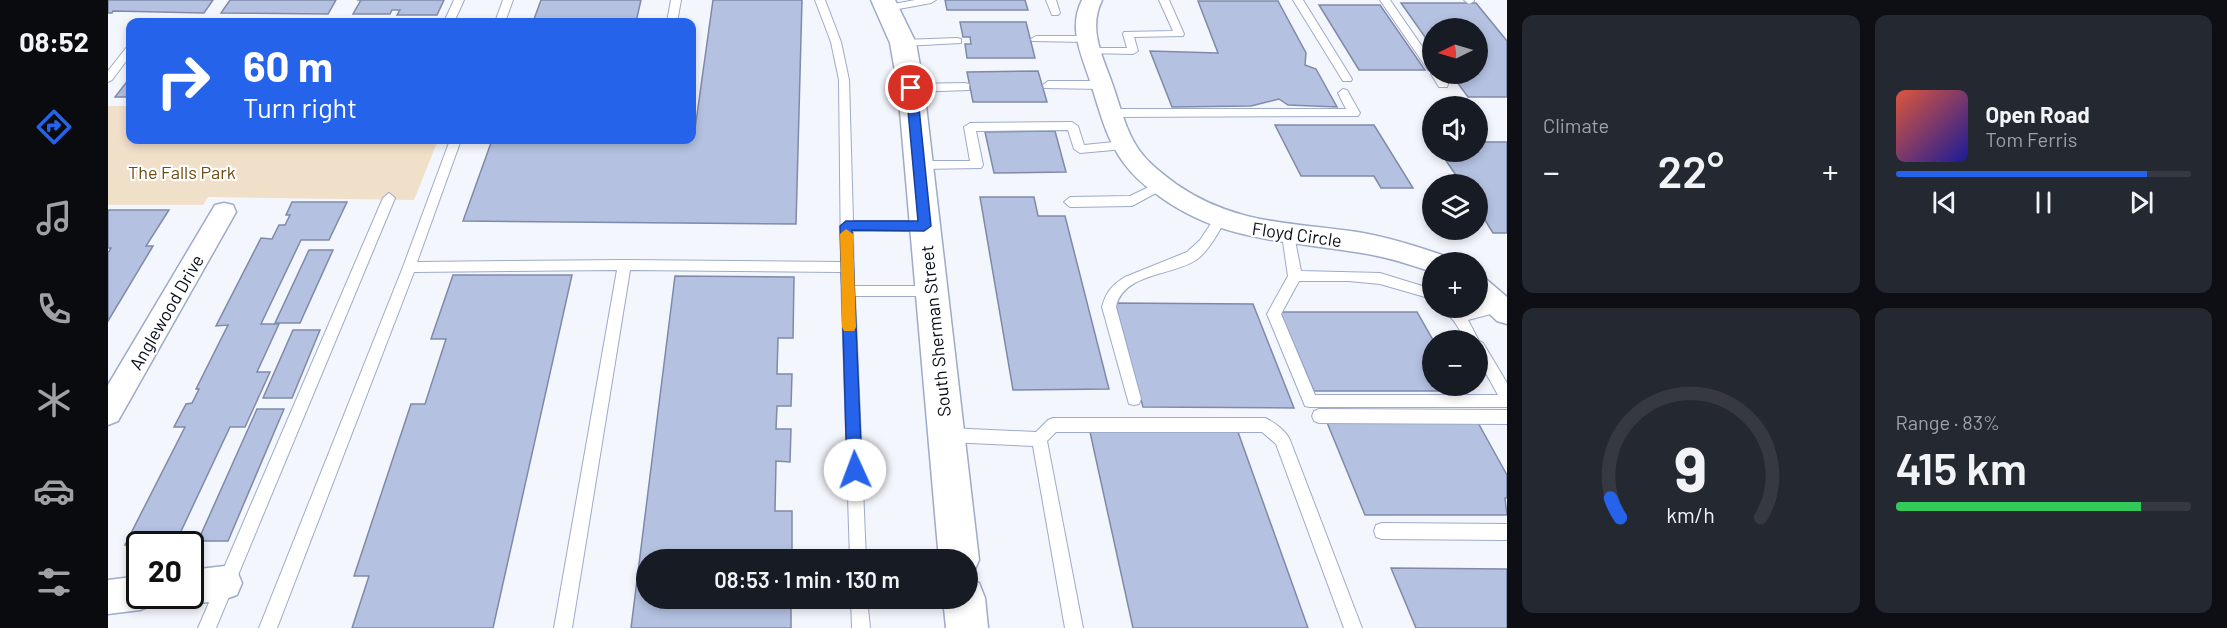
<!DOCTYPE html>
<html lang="en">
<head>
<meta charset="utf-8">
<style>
  :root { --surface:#171b24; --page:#242831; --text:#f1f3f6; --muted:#9ea1a6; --line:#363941; --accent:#2563eb }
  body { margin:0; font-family:Barlow,sans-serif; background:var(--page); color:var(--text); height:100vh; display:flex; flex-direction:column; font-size:22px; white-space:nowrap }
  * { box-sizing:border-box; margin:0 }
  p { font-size:20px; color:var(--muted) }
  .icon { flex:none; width:33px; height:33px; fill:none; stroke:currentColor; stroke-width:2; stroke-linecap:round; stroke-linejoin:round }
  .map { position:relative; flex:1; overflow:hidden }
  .details { display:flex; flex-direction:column; gap:15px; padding:15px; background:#0d0f14; width:720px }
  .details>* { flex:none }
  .hud { position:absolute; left:18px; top:18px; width:570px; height:126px; border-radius:12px; box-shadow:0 3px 9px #0003; background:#2563eb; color:#fff; overflow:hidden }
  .needle { width:39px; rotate:265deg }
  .controls { position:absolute; left:1314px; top:18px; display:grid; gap:12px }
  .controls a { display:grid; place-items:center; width:66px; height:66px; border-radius:50%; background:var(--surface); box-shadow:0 3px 9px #0003; font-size:30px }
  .speed { position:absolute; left:18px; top:531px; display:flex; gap:12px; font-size:30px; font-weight:700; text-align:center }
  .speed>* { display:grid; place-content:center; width:78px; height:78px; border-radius:50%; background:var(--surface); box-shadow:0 3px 9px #0003; line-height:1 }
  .speed .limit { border:3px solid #111; border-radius:9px; background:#fff; color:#111 }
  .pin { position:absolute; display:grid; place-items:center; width:51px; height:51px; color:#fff; margin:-26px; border:3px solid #fff; border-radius:50%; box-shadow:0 2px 6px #0007 }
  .me { position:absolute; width:66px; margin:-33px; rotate:358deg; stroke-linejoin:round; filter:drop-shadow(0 0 4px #0008) }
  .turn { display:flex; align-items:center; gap:21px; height:126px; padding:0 18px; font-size:27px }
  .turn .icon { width:78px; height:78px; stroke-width:2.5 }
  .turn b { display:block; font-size:42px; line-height:51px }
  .big { font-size:45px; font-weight:600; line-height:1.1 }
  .details .tile { flex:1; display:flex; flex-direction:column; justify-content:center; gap:9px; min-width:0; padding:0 21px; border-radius:12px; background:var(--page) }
  .details .dial { align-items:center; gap:0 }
  .dial svg { height:156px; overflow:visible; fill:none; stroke:var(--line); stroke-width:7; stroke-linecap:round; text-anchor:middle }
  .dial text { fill:var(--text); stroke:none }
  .song { display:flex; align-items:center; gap:18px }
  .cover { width:72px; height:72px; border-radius:9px; background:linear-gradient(135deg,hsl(10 70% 55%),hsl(240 70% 35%)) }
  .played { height:6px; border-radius:3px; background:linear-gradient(90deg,var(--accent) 85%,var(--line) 85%) }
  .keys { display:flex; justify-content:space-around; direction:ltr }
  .heat { display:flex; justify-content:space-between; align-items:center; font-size:33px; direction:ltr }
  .charge { height:9px; border-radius:4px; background:linear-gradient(90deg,#34c759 83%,var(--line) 0) }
  .details .tiles { flex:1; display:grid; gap:15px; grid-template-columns:repeat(2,1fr) }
  .trip { position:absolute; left:528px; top:549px; width:342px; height:60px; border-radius:30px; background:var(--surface); box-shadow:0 3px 9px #0003; font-weight:600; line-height:60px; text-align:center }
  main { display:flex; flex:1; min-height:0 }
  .tabs { display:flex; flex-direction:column; width:108px; justify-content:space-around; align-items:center; background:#090b0e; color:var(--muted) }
  .tabs .icon { width:42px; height:42px }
  .tabs .current { color:var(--accent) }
  .tabs b { font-size:27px; color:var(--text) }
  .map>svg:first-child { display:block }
</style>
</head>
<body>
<main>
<nav class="tabs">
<b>08:52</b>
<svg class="icon current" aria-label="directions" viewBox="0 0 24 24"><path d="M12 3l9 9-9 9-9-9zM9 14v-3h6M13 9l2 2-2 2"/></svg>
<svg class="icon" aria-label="music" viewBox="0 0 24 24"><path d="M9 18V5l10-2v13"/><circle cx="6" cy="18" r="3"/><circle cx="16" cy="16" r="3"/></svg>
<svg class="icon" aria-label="phone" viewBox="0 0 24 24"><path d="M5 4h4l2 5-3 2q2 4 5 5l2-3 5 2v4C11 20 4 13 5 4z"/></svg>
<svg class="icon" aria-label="climate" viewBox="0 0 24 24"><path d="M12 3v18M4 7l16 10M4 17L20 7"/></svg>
<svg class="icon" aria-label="car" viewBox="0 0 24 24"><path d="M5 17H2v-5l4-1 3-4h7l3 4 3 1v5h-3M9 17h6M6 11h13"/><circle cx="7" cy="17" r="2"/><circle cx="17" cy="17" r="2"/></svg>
<svg class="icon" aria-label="filters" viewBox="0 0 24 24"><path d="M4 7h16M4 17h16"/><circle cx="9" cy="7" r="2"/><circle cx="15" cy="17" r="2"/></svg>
</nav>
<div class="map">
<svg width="1399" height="628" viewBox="0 0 1399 628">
  <rect width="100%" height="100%" fill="#f4f6fd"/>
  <polygon fill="#f0dfc9" points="0,106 22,106 22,140 330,140 306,200 100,197 95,205 0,205"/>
  <g fill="#b4c1e1" stroke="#7f8aa9" stroke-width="1.5">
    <polygon points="0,0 105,0 96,13 5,11 4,13 0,13"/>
    <polygon points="122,0 228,0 220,14 113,13"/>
    <polygon points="249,0 336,0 329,15 289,15 292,10 284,10 282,14 245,14 253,0"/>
    <polygon points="433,0 533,0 528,22 425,22"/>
    <polygon points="605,0 694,0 688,224 355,221 384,140 584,140 584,136 586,136"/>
    <polygon points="837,0 917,0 920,10 839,10"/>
    <polygon points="1090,1 1170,1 1198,53 1197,65 1208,69 1229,107 1180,105 1171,99 1143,106 1064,107 1042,51 1110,53"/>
    <polygon points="1293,3 1368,3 1399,41 1399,97 1360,97 1343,74 1370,74 1370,28 1324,28 1324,47"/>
    <polygon points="1211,5 1272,5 1317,70 1251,70"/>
    <polygon points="852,22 918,22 927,58 859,58 857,44 863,44 862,37 855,37"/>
    <polygon points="930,71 939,102 865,102 859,72"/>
    <polygon points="21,79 22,79 22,97 7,97"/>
    <polygon points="1167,125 1266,125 1305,188 1273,188 1266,176 1193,176"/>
    <polygon points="947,131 958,172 886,173 877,132"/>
    <polygon points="1370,142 1399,142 1399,233 1385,233 1370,209 1370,184 1354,184 1332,152 1370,152"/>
    <polygon points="872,197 926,197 930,216 957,216 1001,389 905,390"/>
    <polygon points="184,202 239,202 221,240 193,240 153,324 171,324 149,372 162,372 137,427 122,427 67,544 17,545 77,427 66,427 78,404 84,403 91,389 88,389 120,325 108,326 153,238 164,239 171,225 177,225 182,215 178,215"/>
    <polygon points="0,210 61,210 38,246 45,246 0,321 0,253 3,248 0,248"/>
    <polygon points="201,250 225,250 192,323 167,323"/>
    <polygon points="345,275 464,275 385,628 244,628 261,576 246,576 303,404 317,404 338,339 323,339"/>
    <polygon points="567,276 686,277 685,338 670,338 669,374 684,374 683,406 669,406 668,429 683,429 682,462 668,461 667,511 684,511 684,560 538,560 538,598 683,598 683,628 523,628"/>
    <polygon points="1007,303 1145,304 1186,408 1035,407"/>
    <polygon points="1172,312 1309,312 1325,340 1324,386 1350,386 1353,391 1206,391"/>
    <polygon points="185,330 212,330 184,398 155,398"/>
    <polygon points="149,409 176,409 120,541 90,541"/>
    <polygon points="1218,420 1369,421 1399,475 1399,498 1397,498 1399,515 1257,515"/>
    <polygon points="982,432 1130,432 1200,628 1025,628"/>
    <polygon points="1283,568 1399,569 1399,628 1308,628"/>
  </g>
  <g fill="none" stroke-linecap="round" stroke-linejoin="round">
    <defs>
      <g id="service">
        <polygon points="346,0 356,0 346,22 336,22"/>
        <polygon points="395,0 405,0 397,22 387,22"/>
        <polygon points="563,0 573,0 569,22 559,22"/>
        <polygon points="707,0 717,0 733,42 741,80 745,221 816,221 822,226 816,231 745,231 746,286 822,286 827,287 829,291 827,295 822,296 747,296 758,560 742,560 733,272 522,270 464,628 446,628 509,270 306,272 169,628 151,628 295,267 342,140 353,140 309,262 516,260 733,262 731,80 723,42"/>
        <polygon points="807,0 828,0 823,3 780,11 775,8 780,5"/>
        <polygon points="938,0 948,0 952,13 950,15 944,15"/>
        <polygon points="1051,0 1061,0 1076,34 1075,36 1026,37 1030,51 1025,54 978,53 977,51 982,48 1019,48 1015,34 1016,32 1065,31"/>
        <polygon points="1185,0 1195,0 1244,79 1243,81 1235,81"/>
        <polygon points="1272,0 1282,0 1324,61 1324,71 1320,70"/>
        <polygon points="1356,0 1366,0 1366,1 1361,4"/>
        <polygon points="928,36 979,36 984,39 979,42 924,41 923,39"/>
        <polygon points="849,38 853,39 853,43 795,46 790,43 795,40"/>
        <polygon points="22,47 22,56 4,80 0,82 0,71 18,48"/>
        <polygon points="1324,72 1324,74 1333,74 1340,84 1339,87 1331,87 1323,74"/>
        <polygon points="940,81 994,81 999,85 994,89 936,88 935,85"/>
        <polygon points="857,83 861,84 861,90 803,92 798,88 803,84"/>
        <polygon points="1235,89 1239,90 1252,113 1250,116 1004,117 998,113 1004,109 1238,109 1230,93"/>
        <polygon points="964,122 970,126 976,145 1016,141 1022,145 1016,149 972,153 966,149 960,130 868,131 875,165 873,168 811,169 805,165 811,161 862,161 856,127 862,123"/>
        <polygon points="1053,181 1059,185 1057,188 1024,206 962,207 956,202 962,197 1022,196"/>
        <polygon points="281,193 287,198 108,628 90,628 275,198"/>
        <path d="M 1112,214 L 1118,219 C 1110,233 1101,251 1088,260 C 1064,276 1015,273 1008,307 L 1033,399 L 1031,404 L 1026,405 L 1021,404 L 994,307 C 998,292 1004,285 1017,277 L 1079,252 L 1092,240 L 1108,216 Z"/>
        <polygon points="1180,230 1186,235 1193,271 1272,273 1324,289 1324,299 1272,284 1241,281 1191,281 1173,314 1207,395 1390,395 1370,359 1370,340 1358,340 1346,321 1334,308 1350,308 1353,311 1393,300 1398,302 1398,310 1360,320 1371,341 1375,343 1399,383 1399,407 1202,407 1197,406 1159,314 1180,276 1174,235"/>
        <polygon points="1211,409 1399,410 1399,424 1211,423 1206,421 1204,416 1206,411"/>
        <path d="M 945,418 L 1157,418 C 1166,422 1178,431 1182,440 L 1254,628 L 1236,628 L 1168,444 L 1154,432 L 948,432 L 939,441 L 975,628 L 957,628 L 925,446 L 840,442 L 835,440 L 833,435 L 835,430 L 840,428 L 928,432 L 940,420 Z"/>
        <polygon points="1274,523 1399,524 1399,540 1274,539 1268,537 1266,531 1268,525"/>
        <polygon points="743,598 759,598 762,628 744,628"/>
      </g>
      <g id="minor">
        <path d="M 974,0 L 994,0 C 980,29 994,55 1004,83 C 1012,105 1017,130 1031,150 C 1041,164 1055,174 1068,184 C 1129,226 1185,222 1255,233 C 1282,238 1308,246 1334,255 L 1338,262 L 1324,262 L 1324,272 C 1301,264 1279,257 1254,253 C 1181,241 1114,242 1051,196 C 1038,187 1025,176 1015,162 C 999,140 992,113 984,87 C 975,57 959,30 974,0 Z"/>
        <polygon points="116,203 125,205 128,212 10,421 0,425 0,385 107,205"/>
        <polygon points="1370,277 1379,280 1399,297 1399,324 1389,321 1370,303"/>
        <path d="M 117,566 L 129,571 L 134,583 L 129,595 C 111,602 88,606 70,599 L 69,596 L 82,596 L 82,570 Z"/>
        <polygon points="32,576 32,596 48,596 44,605 32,610 0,614 0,580"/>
      </g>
      <g id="tertiary">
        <polygon points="763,0 787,0 808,43 816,88 871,560 865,574 860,577 860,560 831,560 790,88 782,43"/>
        <polygon points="860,579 871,583 877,598 880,628 838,628 835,598 860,598"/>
      </g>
    </defs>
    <use href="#service" stroke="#9eaaca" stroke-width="2"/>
    <use href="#minor" stroke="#9eaaca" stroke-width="3"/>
    <use href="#tertiary" stroke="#9eaaca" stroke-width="3"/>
    <use href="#service" fill="#fff" fill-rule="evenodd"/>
    <use href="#minor" fill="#fff" fill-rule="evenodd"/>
    <use href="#tertiary" fill="#fff" fill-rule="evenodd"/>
  </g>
  <polygon fill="#2563eb" stroke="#184099" stroke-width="1.5" points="803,84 809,88 823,226 816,231 744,230 754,470 752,475 747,477 741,475 739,470 732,226 738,221 810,221 798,88"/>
  <polygon fill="#f59e0b" points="738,229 745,234 748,327 746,331 736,331 734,327 732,234"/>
  <g text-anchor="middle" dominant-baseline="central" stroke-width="4.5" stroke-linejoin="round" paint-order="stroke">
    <g font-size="18" fill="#6e4b11" stroke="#fff">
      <text x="74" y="172">The Falls Park</text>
    </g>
    <g font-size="18" fill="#080c17" stroke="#fff">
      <text transform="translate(1189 234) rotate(8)">Floyd Circle</text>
      <text transform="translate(58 312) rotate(-60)">Anglewood Drive</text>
      <text transform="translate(827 331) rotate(-96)">South Sherman Street</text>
    </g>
  </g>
</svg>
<div class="controls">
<a><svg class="needle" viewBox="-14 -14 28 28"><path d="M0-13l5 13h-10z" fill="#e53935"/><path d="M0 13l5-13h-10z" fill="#9ea1a6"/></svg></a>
<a><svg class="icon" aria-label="sound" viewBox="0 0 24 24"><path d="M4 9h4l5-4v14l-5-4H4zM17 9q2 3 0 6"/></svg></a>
<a><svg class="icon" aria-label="layers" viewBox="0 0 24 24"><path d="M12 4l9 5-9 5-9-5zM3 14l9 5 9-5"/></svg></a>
<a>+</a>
<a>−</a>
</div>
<div class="speed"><div class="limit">20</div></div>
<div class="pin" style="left:803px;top:88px;background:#d93025"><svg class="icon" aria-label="arrive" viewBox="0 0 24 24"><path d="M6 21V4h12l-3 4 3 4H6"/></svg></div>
<svg class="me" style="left:747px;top:470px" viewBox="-20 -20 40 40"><circle r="19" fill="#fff"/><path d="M0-13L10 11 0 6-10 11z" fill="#2563eb"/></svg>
<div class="trip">08:53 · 1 min · 130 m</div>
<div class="hud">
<div class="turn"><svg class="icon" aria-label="right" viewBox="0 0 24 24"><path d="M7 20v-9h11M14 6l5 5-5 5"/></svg><div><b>60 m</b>Turn right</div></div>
</div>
</div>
<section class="details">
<div class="tiles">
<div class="tile"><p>Climate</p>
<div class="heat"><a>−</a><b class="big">22°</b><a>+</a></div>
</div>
<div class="tile">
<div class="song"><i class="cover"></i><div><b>Open Road</b><p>Tom Ferris</p></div></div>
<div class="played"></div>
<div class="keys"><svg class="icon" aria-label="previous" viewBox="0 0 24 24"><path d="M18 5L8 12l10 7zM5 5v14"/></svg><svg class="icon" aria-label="pause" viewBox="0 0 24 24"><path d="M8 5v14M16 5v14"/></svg><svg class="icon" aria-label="next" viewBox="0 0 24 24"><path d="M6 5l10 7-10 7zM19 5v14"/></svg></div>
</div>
<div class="tile dial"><svg viewBox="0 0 100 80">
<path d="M14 69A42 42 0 1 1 86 69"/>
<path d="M14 69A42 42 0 0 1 9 59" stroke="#2563eb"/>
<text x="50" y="56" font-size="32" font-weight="700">9</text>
<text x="50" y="72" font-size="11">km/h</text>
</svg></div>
<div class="tile"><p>Range · 83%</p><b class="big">415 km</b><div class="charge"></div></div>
</div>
</section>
</main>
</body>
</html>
